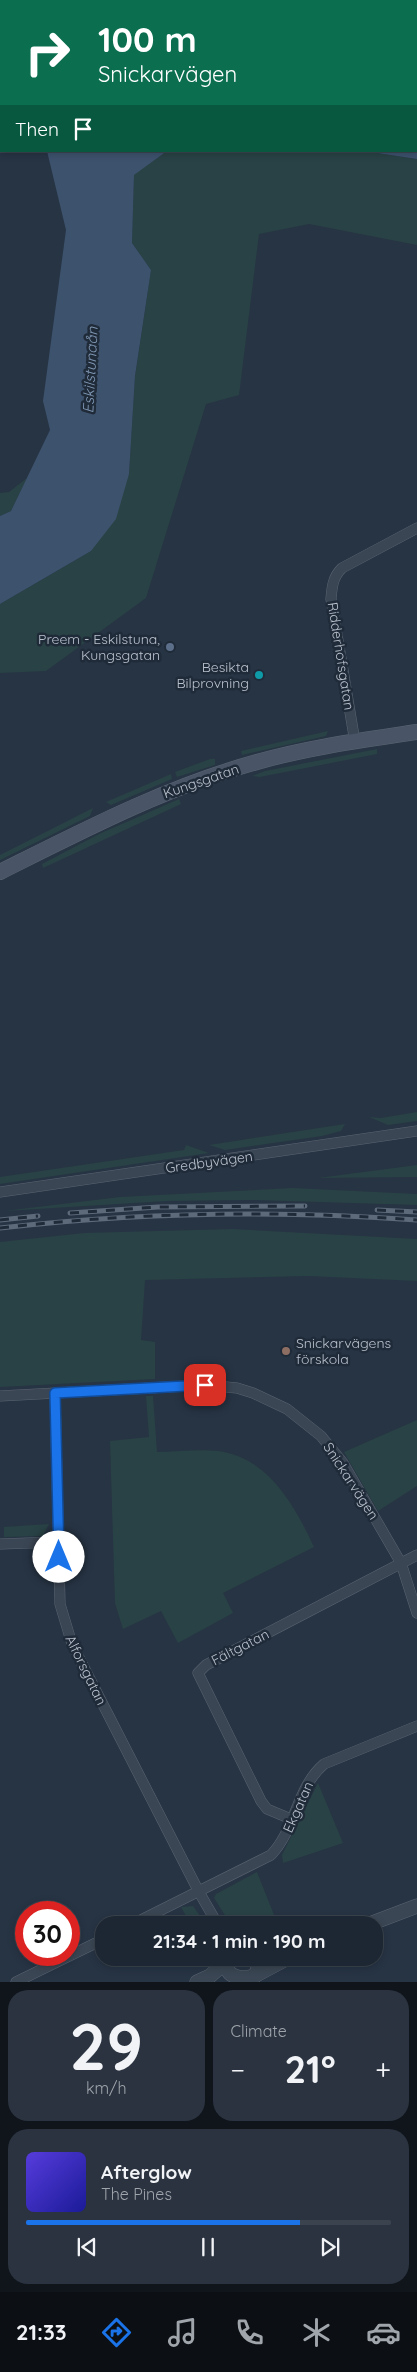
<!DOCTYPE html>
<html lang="en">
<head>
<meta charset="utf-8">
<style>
  :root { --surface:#1d2733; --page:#2a333f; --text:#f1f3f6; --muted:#a0a5ac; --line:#3b444e; --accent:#1a73e8 }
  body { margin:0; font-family:Quicksand,sans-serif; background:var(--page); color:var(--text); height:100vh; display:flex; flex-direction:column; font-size:19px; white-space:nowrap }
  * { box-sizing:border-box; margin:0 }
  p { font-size:16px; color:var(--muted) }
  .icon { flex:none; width:28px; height:28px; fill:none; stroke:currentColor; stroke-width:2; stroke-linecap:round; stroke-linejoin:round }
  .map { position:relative; height:1982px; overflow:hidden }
  .side { display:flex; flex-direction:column; gap:8px; padding:8px; background:#10151c; flex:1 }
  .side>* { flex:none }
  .guide { position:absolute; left:0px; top:0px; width:418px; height:152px; box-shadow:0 2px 8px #0003,0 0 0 1px var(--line); background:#0b6e4f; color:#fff; overflow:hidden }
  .speed { position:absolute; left:15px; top:1901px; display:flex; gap:10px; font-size:25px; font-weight:700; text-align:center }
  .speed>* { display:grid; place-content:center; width:65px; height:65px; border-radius:50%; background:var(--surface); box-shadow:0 2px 8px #0003,0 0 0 1px var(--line); line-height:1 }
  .speed .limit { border:8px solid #d22; background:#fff; color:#111 }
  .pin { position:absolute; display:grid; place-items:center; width:42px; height:42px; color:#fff; margin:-21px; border-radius:10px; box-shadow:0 2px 8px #0006 }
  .me { position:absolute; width:55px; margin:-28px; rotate:0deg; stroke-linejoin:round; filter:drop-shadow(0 0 4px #0008) }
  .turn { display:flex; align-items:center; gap:18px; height:105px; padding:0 15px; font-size:22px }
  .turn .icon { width:65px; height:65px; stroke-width:2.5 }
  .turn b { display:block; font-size:35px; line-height:42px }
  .then { display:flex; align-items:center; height:48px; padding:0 15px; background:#0003; gap:10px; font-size:19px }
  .big { font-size:38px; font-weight:700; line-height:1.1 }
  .side .tile { flex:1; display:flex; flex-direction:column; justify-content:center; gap:8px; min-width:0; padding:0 18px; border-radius:20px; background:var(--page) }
  .side .dial { align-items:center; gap:0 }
  .dial b { font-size:65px; line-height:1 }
  .song { display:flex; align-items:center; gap:15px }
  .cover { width:60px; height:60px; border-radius:8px; background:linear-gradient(135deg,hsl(250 70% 55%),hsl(240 70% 35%)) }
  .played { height:5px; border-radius:2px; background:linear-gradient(90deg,var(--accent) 75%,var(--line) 75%) }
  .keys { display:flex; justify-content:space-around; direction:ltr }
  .heat { display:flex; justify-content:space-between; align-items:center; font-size:28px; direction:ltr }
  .side .tiles { flex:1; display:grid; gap:8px; grid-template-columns:1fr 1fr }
  .tile:last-child { grid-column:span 2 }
  .trip { position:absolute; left:95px; top:1916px; width:288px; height:50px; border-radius:20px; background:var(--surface); box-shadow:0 2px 8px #0003,0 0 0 1px var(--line); font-weight:700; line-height:50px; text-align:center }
  .menu { display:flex; height:80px; justify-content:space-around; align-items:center; background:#0c1014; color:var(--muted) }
  .menu .icon { width:35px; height:35px }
  .menu .selected { color:var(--accent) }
  .menu b { font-size:22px; color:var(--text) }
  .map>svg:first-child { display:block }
</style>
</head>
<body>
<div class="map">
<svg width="417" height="1982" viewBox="0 0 417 1982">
  <rect width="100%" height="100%" fill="#273444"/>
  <g fill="#294245">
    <polygon points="0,0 391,0 1,1 1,116"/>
    <polygon points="167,151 364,151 417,159 417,245 309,224 259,234 239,395 206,404 146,598 46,671 0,673 0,604 91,551 129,474 135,377 151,270 132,243 134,174"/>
    <polygon points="27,478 11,511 0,516 0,493 9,492"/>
    <polygon points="328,731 326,736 242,755 241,751"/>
    <polygon points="377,749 377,754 260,777 252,776 265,771"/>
    <polygon points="210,759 215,759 215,765 177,777 175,772"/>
    <polygon points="171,774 172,779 111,805 106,802"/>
    <polygon points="179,799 181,804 43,868 42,864 99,834"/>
    <polygon points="93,808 90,816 0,860 0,855"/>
    <polygon points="417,1112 417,1121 388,1125 369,1117 381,1118"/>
    <polygon points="345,1124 341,1131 322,1136 225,1150 209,1145"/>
    <polygon points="186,1145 209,1153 0,1184 0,1177 184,1150"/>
    <polygon points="417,1165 417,1177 318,1178"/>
    <polygon points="293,1188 417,1194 417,1205 254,1200 167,1201 4,1211 120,1197"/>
    <polygon points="232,1229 417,1239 417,1281 308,1276 145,1280 141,1340 155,1342 155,1379 0,1387 0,1242 84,1233"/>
    <path d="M 146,1396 L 153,1396 L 157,1452 C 177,1452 198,1449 218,1451 C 268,1457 295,1506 314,1547 L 223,1593 L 233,1613 L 178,1643 L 161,1611 L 123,1629 L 115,1603 L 110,1441 L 149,1437 Z"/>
    <polygon points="417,1420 417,1486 378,1511 344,1452"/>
    <polygon points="49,1524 43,1536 4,1537 4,1527"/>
    <polygon points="318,1783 343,1843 283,1863 282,1855"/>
    <polygon points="257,1872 278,1925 240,1925 234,1920 228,1920 214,1898 216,1894"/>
    <polygon points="193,1906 201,1917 203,1925 191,1925 181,1907"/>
  </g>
  <g fill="#3d526d">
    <polygon points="417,73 417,159 364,151 416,151"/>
    <polygon points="47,151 167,151 134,175 132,243 151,270 135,376 129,474 116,519 91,551 0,604 0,516 11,511 50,430 43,401 66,230"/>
  </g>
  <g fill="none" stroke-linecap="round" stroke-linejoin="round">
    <polyline stroke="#3d526d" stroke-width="3" points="0,97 1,97"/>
    <defs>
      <g id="minor">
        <path d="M 355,742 L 331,599 C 332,586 333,577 342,568 L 417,528"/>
        <polyline points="0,1192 417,1131"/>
        <polyline points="55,1393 60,1604 72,1644 199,1892 218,1925"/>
        <polyline points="0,1396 205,1385 237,1388 253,1393 287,1409 321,1436 343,1463 401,1563 417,1613"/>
        <polyline points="0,1544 58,1542"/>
        <polyline points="291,1819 267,1809 261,1801 198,1673 206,1665 417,1555"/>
        <path d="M 131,1925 L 271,1855 C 296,1829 296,1788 324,1764 L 417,1726"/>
        <polyline points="16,1982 104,1939"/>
      </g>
      <g id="tertiary">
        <polyline points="367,1925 417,1906"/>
        <path d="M 229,1958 C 220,1976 242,1982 256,1975 L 259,1964 L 257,1958"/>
        <polyline points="256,1975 288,1958"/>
        <polyline points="197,1982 210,1976 227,1961"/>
      </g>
      <path id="secondary" d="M 0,872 C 84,830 166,787 257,762 C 309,747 364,740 417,732"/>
    </defs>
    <use href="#minor" stroke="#5a6471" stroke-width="11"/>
    <use href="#tertiary" stroke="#5a6471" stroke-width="15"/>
    <use href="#secondary" stroke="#5a6471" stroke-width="16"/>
    <use href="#minor" stroke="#3b4654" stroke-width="10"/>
    <use href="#tertiary" stroke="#3b4654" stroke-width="14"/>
    <use href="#secondary" stroke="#495567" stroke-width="15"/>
    <defs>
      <g id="rail">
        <polyline points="377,1210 417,1212"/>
        <polyline points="70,1213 158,1207 305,1206"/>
        <polyline points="0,1220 38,1216"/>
        <path d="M 0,1228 C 139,1212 277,1210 417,1220"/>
      </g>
    </defs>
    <use href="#rail" stroke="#5d6a7a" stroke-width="5"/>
    <use href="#rail" stroke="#202b39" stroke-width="3" stroke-dasharray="9" stroke-linecap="butt"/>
  </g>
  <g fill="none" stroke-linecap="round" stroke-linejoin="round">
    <defs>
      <polyline id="route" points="59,1557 55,1393 205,1385"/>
    </defs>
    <use href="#route" stroke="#114b97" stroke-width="12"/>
    <use href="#route" stroke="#1a73e8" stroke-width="9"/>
  </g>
  <circle fill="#5c6f8a" stroke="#202b39" stroke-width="2" cx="170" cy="647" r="5"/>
  <circle fill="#0f9aa8" stroke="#202b39" stroke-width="2" cx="259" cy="675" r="5"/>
  <circle fill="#8d6e63" stroke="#202b39" stroke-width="2" cx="286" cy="1351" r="5"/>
  <g text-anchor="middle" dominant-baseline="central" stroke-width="5" stroke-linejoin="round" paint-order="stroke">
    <g font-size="14" fill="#b9c1cd" stroke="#202b39" text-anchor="end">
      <text x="160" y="639">Preem - Eskilstuna,<tspan x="160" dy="16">Kungsgatan</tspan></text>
      <text x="249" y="667">Besikta<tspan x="249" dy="16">Bilprovning</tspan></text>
      <text x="296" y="1343" text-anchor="start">Snickarvägens<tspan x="296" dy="16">förskola</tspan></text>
    </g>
    <g font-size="14" fill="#b9c1cd" stroke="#202b39">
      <text transform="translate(341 656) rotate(81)">Ridderhofsgatan</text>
      <text transform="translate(201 781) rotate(-19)">Kungsgatan</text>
      <text transform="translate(209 1162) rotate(-8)">Gredbyvägen</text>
      <text transform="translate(351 1481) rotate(57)">Snickarvägen</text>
      <text transform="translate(240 1647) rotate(-27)">Fältgatan</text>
      <text transform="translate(86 1670) rotate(64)">Alforsgatan</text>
      <text transform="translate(298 1807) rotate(-66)">Ekgatan</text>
    </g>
    <g font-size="15" font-style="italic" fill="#8098b4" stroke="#202b39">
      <text transform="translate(90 370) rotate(-87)">Eskilstunaån</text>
    </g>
  </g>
</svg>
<div class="speed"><div class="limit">30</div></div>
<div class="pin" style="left:205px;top:1385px;background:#d93025"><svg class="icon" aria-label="arrive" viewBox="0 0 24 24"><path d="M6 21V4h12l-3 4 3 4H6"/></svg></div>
<svg class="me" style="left:59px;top:1557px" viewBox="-20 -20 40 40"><circle r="19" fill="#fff"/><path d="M0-13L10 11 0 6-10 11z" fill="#1a73e8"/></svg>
<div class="trip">21:34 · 1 min · 190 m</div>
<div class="guide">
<div class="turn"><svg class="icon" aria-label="right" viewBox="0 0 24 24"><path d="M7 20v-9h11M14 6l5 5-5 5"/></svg><div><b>100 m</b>Snickarvägen</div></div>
<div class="then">Then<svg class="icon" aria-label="arrive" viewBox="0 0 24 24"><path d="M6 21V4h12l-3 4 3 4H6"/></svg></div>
</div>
</div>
<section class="side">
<div class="tiles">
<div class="tile dial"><b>29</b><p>km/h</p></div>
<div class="tile"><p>Climate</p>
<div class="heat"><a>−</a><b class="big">21°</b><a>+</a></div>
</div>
<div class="tile">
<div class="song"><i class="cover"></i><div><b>Afterglow</b><p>The Pines</p></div></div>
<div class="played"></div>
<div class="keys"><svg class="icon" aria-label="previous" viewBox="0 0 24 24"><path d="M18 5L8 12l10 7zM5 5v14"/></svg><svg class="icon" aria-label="pause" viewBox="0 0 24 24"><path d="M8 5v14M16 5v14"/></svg><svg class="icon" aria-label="next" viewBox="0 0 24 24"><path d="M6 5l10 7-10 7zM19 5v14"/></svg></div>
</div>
</div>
</section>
<nav class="menu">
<b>21:33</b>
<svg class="icon selected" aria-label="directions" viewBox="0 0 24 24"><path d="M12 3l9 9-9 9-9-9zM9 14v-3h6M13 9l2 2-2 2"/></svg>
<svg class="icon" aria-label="music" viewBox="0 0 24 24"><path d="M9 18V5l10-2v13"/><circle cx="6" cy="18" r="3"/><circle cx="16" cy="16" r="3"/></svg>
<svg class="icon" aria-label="phone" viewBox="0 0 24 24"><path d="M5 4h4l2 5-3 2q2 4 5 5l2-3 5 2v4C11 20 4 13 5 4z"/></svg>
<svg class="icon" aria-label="climate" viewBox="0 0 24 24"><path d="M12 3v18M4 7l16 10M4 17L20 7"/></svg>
<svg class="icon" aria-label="car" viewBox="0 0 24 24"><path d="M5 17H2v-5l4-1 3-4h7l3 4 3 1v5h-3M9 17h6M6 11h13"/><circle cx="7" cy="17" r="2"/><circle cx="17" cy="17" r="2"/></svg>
</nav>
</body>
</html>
